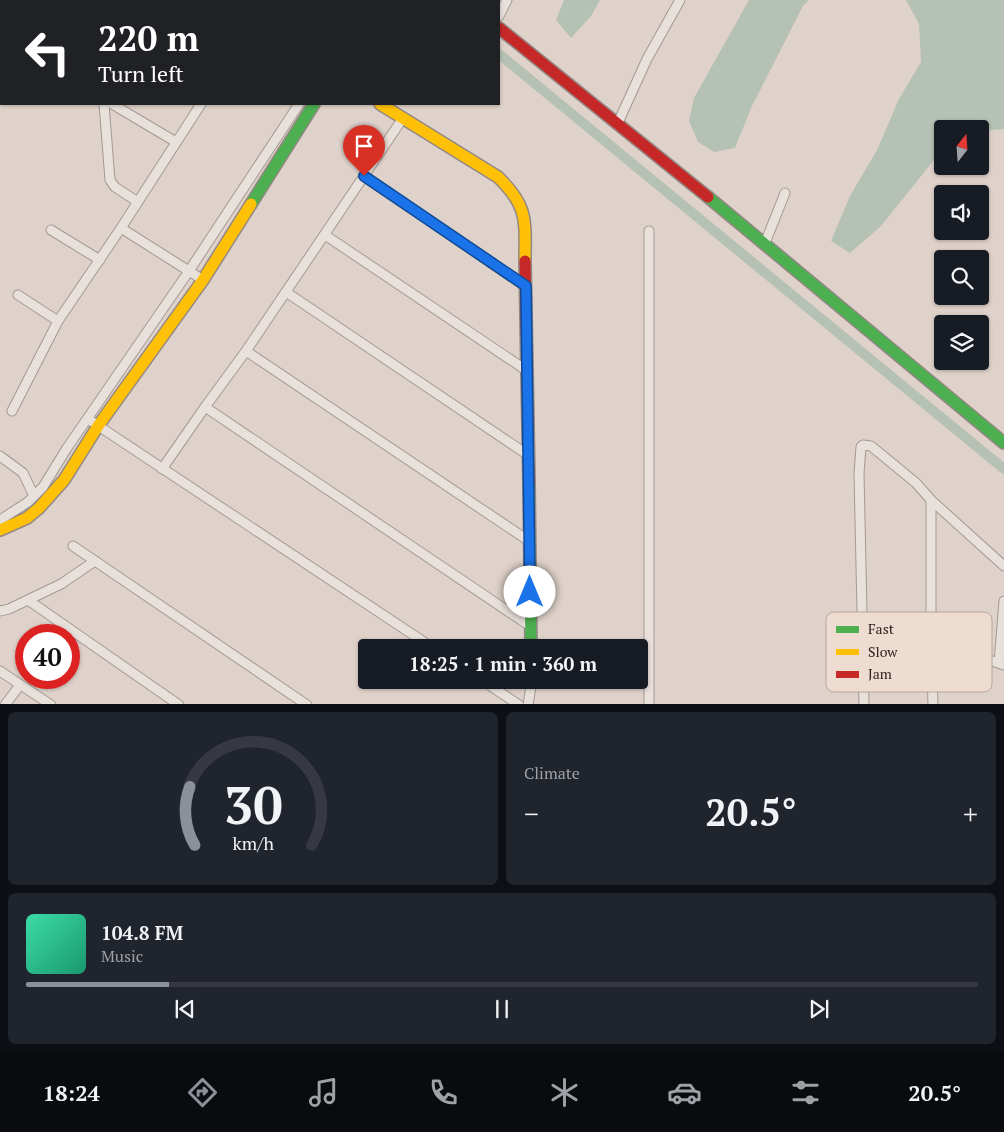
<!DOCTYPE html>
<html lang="en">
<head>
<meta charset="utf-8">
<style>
  :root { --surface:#171b24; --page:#20242c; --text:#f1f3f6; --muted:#9ea1a6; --line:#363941; --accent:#8c9099 }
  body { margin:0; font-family:"PT Serif",serif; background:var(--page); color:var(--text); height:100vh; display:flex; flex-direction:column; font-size:19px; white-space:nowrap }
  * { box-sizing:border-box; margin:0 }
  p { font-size:16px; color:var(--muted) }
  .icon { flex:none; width:28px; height:28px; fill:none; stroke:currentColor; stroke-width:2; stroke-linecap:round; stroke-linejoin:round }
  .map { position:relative; height:704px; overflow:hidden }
  .side { display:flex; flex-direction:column; gap:8px; padding:8px; background:#0d0f14; flex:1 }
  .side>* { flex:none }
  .guide { position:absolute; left:0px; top:0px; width:500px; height:105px; box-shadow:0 1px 4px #0004; background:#202124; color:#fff; overflow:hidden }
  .needle { width:32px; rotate:17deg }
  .controls { position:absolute; left:934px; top:120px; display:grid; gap:10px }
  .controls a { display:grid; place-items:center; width:55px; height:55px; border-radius:5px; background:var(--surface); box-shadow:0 1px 4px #0004; font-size:25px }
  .speed { position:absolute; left:15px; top:624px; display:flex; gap:10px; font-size:25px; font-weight:700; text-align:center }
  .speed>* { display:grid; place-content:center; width:65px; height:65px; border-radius:50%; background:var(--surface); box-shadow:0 1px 4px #0004; line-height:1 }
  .speed .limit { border:8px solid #d22; background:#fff; color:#111 }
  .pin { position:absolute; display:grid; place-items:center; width:42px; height:42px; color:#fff; margin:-51px -21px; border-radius:50% 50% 50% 0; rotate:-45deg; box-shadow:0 0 5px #0007 }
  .pin .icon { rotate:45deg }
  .me { position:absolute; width:55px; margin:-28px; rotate:0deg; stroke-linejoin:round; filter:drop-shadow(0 0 4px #0008) }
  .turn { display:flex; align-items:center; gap:18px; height:105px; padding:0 15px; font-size:22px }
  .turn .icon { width:65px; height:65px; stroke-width:2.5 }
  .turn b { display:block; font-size:35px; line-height:42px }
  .big { font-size:38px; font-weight:600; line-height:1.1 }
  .side .widget { flex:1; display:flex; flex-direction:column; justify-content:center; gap:8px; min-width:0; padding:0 18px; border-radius:8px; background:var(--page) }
  .side .dial { align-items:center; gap:0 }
  .dial svg { height:130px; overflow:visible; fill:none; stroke:var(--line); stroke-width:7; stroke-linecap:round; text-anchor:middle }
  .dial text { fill:var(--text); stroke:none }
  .song { display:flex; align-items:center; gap:15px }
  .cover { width:60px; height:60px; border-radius:8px; background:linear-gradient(135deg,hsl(160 70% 55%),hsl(160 70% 35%)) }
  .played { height:5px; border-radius:2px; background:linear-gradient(90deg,var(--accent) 15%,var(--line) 15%) }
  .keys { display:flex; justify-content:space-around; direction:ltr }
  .heat { display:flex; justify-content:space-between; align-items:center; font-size:28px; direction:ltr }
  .side .tiles { flex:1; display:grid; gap:8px; grid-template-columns:1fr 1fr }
  .widget:last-child { grid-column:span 2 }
  .trip { position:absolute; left:358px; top:639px; width:290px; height:50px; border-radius:5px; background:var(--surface); box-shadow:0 1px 4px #0004; font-weight:600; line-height:50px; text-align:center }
  .menu { display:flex; height:80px; justify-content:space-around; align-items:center; background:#090b0e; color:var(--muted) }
  .menu .icon { width:35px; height:35px }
  .menu .on { color:var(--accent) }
  .menu b { font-size:22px; color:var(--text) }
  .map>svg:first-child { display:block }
</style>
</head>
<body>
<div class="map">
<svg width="1004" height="705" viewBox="0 0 1004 705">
  <rect width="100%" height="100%" fill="#dfd2ca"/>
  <g fill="#b6c1b5">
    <polygon points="564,0 600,0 591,16 571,38 556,20"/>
    <polygon points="749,0 809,0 803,6 752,106 735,148 714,152 698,142 689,121 694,98"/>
    <polygon points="906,0 1004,0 1004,129 980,131 980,129 942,129 942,150 881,226 850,253 831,241 850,196 877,150 899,99 921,62 919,24"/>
  </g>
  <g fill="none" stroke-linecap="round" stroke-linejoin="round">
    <g stroke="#b6c1b5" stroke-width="10">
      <polyline points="433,0 435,1"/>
      <polyline points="499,54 1004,469"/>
    </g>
    <defs>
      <g id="street">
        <polyline points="93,0 93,1"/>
        <polyline points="218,0 220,1"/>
        <polyline points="464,0 466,1"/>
        <polyline points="499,16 507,0"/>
        <polyline points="104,104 110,180 115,187 138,202"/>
        <polyline points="112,104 176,142"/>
        <polyline points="617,125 647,59 680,0"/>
        <polyline points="364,176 525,286"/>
        <polyline points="121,228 203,280"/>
        <polyline points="51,230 100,260"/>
        <polyline points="649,231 649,705"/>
        <polyline points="325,235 526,370"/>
        <polyline points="765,243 785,193"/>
        <polyline points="286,292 528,455"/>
        <polyline points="18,295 58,321"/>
        <polyline points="246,351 529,541"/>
        <polyline points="205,407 530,626"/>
        <polyline points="12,411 58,321 121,228 201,104"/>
        <polyline points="88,419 433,648"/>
        <polyline points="0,456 23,473 34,496"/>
        <polyline points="162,469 205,407 246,351 403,118"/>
        <polyline points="931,500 931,640 933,705"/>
        <polyline points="0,520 28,502 43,487 67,448 189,271 299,104"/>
        <polyline points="73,546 307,705"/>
        <polyline points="28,600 179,705"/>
        <polyline points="0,611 9,609 61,584 95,561"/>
        <polyline points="931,640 1004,665"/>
        <polyline points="999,663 1004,601"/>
        <polyline points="0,671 51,705"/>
        <polyline points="482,680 519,705"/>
        <polyline points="5,705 20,685"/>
        <polyline points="528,705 532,680"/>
        <polyline points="864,705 859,473 861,447 863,445 871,446 916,483 931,500 1004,566"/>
      </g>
      <g id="fast">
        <polyline points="708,197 1004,443"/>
        <polyline points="251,204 314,104"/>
        <polyline points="529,483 531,648"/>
      </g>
      <g id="slow">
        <path d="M 380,104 L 498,177 C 529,207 525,221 525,261"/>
        <polyline points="0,530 27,518 39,508 64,480 98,426 203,280 251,204"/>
      </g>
      <g id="jam">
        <polyline points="499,28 708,197"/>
        <polyline points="525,261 529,483"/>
      </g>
    </defs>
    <use href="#street" stroke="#a49994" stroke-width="11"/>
    <use href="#fast" stroke="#938884" stroke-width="14"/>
    <use href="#slow" stroke="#938884" stroke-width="14"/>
    <use href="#jam" stroke="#938884" stroke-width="14"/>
    <use href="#street" stroke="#e8e0db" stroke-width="9"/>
    <use href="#fast" stroke="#4caf50" stroke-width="11"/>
    <use href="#slow" stroke="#ffc107" stroke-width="11"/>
    <use href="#jam" stroke="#c62828" stroke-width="11"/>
  </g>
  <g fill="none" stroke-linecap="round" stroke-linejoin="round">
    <defs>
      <polyline id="route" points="364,176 526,286 530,592"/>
    </defs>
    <use href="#route" stroke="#114b97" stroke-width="12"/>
    <use href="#route" stroke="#1a73e8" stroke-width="9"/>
  </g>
  <rect x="826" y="612" width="166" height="80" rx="8" fill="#efdcd1" stroke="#b6a49b" stroke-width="1"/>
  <rect x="836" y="626" width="23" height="7" fill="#4caf50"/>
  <rect x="836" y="649" width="23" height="6" fill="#ffc107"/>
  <rect x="836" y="671" width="23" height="7" fill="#c62828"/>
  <g font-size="14" fill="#30211e">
    <text x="868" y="634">Fast</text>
    <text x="868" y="657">Slow</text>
    <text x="868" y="679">Jam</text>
  </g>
</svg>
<div class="controls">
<a><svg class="needle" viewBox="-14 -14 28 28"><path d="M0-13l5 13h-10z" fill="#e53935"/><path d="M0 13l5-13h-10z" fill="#9ea1a6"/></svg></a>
<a><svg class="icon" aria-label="sound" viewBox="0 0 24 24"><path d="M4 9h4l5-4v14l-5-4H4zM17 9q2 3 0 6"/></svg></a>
<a><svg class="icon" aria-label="search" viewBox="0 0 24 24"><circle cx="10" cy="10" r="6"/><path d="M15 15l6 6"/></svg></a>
<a><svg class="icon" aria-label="layers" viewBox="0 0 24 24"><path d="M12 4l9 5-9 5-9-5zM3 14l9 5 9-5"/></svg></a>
</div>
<div class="speed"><div class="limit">40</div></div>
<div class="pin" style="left:364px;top:176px;background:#d93025"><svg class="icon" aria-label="arrive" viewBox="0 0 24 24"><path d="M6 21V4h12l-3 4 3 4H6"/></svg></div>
<svg class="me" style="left:530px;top:592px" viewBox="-20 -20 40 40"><circle r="19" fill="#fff"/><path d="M0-13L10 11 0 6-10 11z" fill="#1a73e8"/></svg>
<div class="trip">18:25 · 1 min · 360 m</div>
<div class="guide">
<div class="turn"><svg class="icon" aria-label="left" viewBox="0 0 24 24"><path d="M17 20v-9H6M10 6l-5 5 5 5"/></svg><div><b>220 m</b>Turn left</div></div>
</div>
</div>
<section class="side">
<div class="tiles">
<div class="widget dial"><svg viewBox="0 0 100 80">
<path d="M14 69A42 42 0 1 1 86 69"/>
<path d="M14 69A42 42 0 0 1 11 33" stroke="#8c9099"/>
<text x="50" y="56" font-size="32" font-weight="700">30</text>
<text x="50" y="72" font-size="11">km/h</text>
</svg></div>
<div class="widget"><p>Climate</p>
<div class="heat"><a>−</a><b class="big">20.5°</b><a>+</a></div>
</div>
<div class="widget">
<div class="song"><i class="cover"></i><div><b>104.8 FM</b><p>Music</p></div></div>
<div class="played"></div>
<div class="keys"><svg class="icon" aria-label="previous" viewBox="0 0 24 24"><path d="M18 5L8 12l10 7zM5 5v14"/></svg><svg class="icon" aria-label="pause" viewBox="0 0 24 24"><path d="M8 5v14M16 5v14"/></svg><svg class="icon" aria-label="next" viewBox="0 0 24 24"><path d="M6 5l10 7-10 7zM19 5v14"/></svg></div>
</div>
</div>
</section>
<nav class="menu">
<b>18:24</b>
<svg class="icon on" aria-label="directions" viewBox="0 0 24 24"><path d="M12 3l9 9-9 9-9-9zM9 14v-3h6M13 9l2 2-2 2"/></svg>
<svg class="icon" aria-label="music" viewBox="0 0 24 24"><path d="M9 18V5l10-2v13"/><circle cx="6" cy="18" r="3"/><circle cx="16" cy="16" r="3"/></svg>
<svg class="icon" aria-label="phone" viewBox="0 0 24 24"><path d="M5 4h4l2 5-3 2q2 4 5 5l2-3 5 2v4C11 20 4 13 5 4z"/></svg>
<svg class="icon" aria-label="climate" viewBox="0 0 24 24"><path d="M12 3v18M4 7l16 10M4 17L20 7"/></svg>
<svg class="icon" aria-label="car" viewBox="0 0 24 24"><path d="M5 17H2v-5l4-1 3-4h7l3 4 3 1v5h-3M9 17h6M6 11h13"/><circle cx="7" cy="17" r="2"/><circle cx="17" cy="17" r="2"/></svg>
<svg class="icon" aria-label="filters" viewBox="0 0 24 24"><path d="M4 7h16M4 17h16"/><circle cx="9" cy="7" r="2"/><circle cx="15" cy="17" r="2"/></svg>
<b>20.5°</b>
</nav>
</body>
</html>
